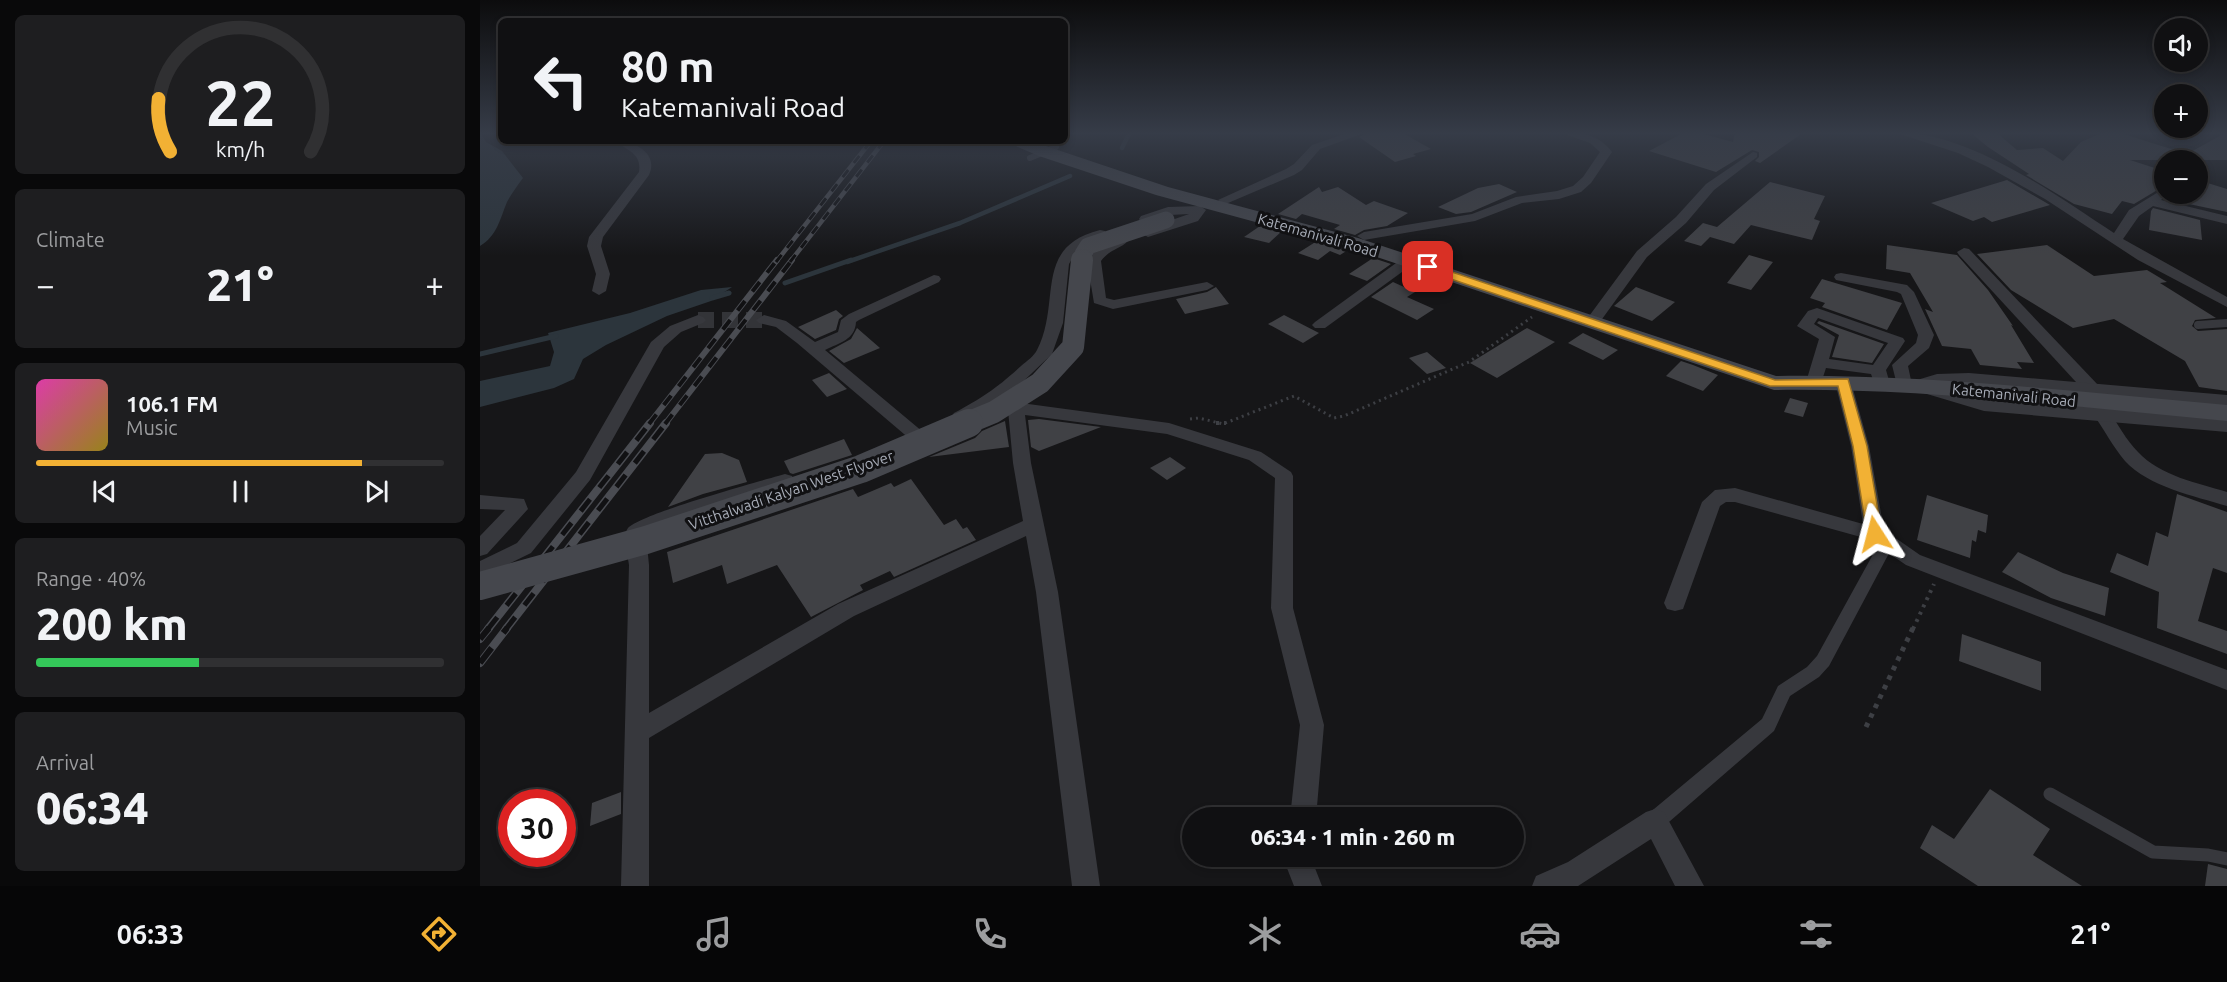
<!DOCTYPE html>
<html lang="en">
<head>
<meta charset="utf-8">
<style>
  :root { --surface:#101012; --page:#1e1e20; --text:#f1f3f6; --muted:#9c9d9f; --line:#303032; --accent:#f2b134 }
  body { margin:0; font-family:Ubuntu,sans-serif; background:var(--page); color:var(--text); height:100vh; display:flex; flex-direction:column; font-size:22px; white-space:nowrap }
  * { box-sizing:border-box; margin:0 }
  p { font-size:20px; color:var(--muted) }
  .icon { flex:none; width:33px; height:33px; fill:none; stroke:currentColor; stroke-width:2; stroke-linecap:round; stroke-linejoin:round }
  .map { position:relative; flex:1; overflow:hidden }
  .drawer { display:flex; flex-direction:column; gap:15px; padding:15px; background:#09090a; width:480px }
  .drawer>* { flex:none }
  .banner { position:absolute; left:18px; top:18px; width:570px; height:126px; border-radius:9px; box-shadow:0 3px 9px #0003,0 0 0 2px var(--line); background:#101012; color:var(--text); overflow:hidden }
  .buttons { position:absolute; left:1674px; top:18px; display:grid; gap:12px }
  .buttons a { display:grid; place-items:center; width:54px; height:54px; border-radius:50%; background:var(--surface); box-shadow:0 3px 9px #0003,0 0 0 2px var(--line); font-size:30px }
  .speed { position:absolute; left:18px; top:789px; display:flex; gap:12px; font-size:30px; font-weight:700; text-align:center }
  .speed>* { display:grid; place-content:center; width:78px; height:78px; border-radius:50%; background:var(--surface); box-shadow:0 3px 9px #0003,0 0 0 2px var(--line); line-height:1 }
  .speed .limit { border:9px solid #d22; background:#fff; color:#111 }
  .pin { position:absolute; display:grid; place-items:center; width:51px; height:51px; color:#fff; margin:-26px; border-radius:12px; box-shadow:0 3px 9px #0006 }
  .me { position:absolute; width:66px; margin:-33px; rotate:351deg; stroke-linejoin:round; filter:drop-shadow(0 0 4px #0008) }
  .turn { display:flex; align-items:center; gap:21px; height:126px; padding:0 24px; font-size:27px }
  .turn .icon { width:78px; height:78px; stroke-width:2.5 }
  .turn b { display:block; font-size:42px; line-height:51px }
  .big { font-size:45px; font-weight:800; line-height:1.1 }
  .drawer .widget { flex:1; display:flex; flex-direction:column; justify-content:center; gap:9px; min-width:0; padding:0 21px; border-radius:9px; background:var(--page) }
  .drawer .dial { align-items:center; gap:0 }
  .dial svg { height:156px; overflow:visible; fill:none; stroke:var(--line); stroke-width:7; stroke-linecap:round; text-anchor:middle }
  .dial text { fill:var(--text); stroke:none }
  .song { display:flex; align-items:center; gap:18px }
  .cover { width:72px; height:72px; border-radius:9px; background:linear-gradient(135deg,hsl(320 70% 55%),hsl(50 70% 35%)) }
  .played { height:6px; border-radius:3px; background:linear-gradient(90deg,var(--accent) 80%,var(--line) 80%) }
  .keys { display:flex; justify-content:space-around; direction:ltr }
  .heat { display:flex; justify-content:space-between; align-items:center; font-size:33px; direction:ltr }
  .charge { height:9px; border-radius:4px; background:linear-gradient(90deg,#34c759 40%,var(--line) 0) }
  .trip { position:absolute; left:702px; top:807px; width:342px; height:60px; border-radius:30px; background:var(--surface); box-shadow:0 3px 9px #0003,0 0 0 2px var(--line); font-weight:800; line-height:60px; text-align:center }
  .dock { display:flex; height:96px; justify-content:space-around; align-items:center; background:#060607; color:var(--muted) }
  .dock .icon { width:42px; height:42px }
  .dock .active { color:var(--accent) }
  .dock b { font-size:27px; color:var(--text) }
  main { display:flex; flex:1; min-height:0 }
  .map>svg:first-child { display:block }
</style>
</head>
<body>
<main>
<section class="drawer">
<div class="widget dial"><svg viewBox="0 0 100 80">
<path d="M14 69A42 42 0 1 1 86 69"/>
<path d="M14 69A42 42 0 0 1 8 42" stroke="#f2b134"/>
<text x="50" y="56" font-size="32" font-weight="700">22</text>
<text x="50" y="72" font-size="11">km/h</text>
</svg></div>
<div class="widget"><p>Climate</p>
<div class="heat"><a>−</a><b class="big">21°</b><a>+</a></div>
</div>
<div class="widget">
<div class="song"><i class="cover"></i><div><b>106.1 FM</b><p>Music</p></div></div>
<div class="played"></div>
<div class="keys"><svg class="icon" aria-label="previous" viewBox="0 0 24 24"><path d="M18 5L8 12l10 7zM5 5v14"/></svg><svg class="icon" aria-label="pause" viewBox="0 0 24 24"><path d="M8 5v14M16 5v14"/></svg><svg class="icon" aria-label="next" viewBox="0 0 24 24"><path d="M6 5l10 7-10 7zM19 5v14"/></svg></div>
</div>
<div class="widget"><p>Range · 40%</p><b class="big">200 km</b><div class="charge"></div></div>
<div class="widget"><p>Arrival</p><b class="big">06:34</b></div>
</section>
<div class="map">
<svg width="1747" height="886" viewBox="0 0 1747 886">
  <rect width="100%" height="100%" fill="#161618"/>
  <g fill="#2c353c">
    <path d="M 0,132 L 6,142 L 22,151 L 43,178 C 38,185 31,194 27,202 C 20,219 17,236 0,246 Z"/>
    <polygon points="252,287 231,301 187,316 126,345 103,359 94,379 74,388 0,407 0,381 70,366 74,352 68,333 150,313 221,290"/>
  </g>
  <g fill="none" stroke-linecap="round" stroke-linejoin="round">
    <g stroke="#2c353c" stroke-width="4.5">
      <polyline points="642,148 650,132"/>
      <polyline points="367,262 480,223 590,176"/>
    </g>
    <g stroke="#2c353c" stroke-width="5">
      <polyline points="305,283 371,260"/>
      <polyline points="232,298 249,293"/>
      <polyline points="0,354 76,336"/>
    </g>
  </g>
  <g fill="#404145">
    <polygon points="889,132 921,132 951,149 933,154 936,156 915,162 879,137"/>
    <polygon points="1205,132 1216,132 1253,142 1255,132 1324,132 1280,163 1275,161 1279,157 1279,152 1272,150 1236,172 1169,151"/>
    <polygon points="1624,132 1637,132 1707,154 1747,132 1747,160 1650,160 1684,171 1684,191 1679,189 1654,204 1642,201 1632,214 1594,204 1546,175 1549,174 1508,147 1491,133 1517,133 1537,150 1563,148 1583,161 1601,142"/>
    <polygon points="1527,180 1570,205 1512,222 1504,217 1493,221 1451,203"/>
    <polygon points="1718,180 1747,189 1747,212 1685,199 1687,194 1717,194 1718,199"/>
    <polygon points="1290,182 1345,196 1334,219 1340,221 1332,240 1271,225 1254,244 1230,237 1221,246 1204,241 1223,223 1237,227"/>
    <polygon points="1019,184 1037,192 991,212 976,214 958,207 998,188"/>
    <polygon points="839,187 842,192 858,187 886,205 894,201 928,213 907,226 884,230 875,235 854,229 860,225 822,214 816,219 798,214"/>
    <polygon points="1673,208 1720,220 1722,240 1669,230 1671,211"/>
    <polygon points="780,226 802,231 789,243 764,237"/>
    <polygon points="837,241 863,248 868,250 860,255 850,251 838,260 818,253"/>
    <polygon points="1407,245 1477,255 1508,290 1533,326 1531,325 1554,363 1537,362 1542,369 1500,365 1491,349 1462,346 1445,309 1453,312 1430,273 1406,269"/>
    <polygon points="1567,245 1614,276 1667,270 1687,282 1680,283 1736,318 1715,320 1712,326 1718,331 1747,329 1747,391 1719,387 1705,361 1634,319 1593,328 1531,290 1497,254"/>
    <polygon points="1269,255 1293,262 1271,290 1247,283"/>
    <polygon points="893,258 911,264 887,281 869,274"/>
    <polygon points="1342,279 1422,303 1407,330 1342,307 1345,303 1330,298"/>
    <polygon points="913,282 935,292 927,297 954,309 937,320 891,297"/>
    <polygon points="736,287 749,304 705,314 696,299 727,292"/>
    <polygon points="1156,287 1195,302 1172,321 1134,306"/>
    <polygon points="356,310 363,316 359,319 356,330 335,339 318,327"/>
    <polygon points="804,315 839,333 823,343 788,324"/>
    <polygon points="1339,321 1404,344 1392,363 1352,357 1359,335 1337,323"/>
    <polygon points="377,328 400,348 364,363 349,351 371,339"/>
    <polygon points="1047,328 1075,342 1017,378 990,363"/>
    <polygon points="1103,333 1138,350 1123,360 1088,343"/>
    <polygon points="947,352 966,368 947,374 929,358"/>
    <polygon points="1201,361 1213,365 1238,375 1223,391 1186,376"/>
    <polygon points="349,373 367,389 347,397 332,380"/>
    <polygon points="1310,398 1328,403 1323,417 1304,412"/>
    <polygon points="559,419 621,427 559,451 551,447 548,420"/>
    <polygon points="525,421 529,447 449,457 495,438 502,431"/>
    <polygon points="364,439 372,455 313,474 310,473 304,461"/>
    <polygon points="242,453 259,460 267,482 223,494 188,507 225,454"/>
    <polygon points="690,457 706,468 687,480 670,468"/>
    <polygon points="431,479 464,525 476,519 483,529 487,527 496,540 414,577 410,571 380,585 383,590 331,617 297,565 247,584 242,565 193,583 187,552 373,489 378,497 411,483 414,487"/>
    <polygon points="1697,494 1747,512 1747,573 1733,568 1718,621 1747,631 1747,654 1677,628 1679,592 1630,572 1637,553 1668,566 1676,532 1688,537"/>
    <polygon points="1447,495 1508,515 1506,533 1498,530 1496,542 1492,540 1490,558 1437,540"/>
    <polygon points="1538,552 1583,573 1629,588 1625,616 1571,598 1522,572"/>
    <polygon points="1482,634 1561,662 1561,691 1479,661"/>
    <polygon points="1510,789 1570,829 1553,855 1602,886 1498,886 1440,848 1452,825 1474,839"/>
    <polygon points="141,792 141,814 110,826 112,803"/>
    <polygon points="1728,864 1747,869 1747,886 1725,886"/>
  </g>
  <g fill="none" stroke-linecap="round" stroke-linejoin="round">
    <polyline stroke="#333438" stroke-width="16" stroke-dasharray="16 8" stroke-linecap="butt" points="218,320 284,320"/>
    <polyline stroke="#3d3f44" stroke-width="3" stroke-dasharray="2 4" stroke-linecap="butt" points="710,419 719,418 743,424 814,396 854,418 864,416 989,362 1052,317"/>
    <g stroke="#3d3f44" stroke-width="4" stroke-dasharray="3 5" stroke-linecap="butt">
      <polyline points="736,423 746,423"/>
      <polyline points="1433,629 1454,584"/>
    </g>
    <polyline stroke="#3d3f44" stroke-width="5" stroke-dasharray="4.5 6" stroke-linecap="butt" points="1386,727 1433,628"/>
    <polyline stroke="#37383d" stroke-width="6" points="550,158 576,147"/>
    <polyline stroke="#37383d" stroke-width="8" points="1718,325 1747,323"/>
    <polyline stroke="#37383d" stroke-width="13" points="1570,794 1673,852 1728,855 1747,859"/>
    <polygon fill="#37383d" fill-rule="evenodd" points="1407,537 1412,538 1415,542 1349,666 1339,677 1310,696 1294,731 1182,828 1175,830 1168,828 1165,821 1168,814 1282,719 1298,686 1327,667 1337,656 1402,538"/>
    <g fill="#37383d" fill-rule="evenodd">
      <polygon points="870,132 887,132 840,149 822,170 814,175 748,203 744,204 738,200 806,169 814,164 832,145"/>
      <path d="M 1079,132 C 1100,132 1119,134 1132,152 L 1111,183 L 1101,192 L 1079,199 L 1042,203 L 995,221 L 884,240 L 877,236 L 884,232 L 992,214 L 1036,197 L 1077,191 L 1093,186 L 1103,177 L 1120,152 L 1110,143 Z"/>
      <path d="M 1414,132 C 1490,132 1572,193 1634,233 L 1649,210 L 1680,191 L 1686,195 L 1681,200 L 1747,216 L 1747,224 L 1673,206 L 1659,216 L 1643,239 L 1747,297 L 1747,307 L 1658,260 L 1565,199 L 1508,167 L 1478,153 Z"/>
      <path d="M 136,141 C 154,141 179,153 169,175 L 123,237 L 121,246 L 130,274 L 126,291 L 119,295 L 112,291 L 116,274 L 107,246 L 109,237 L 159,172 C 162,153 147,151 136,141 Z"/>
      <polygon points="1273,152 1277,153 1277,157 1234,190 1206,223 1167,257 1117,326 1107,326 1104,323 1157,251 1196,217 1226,184"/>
      <polygon points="720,206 726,210 718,221 668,237 661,233 663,230 709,214 690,215 666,223 661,222 659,219 661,216 688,207"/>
      <path d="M 620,230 L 625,231 L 627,234 L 625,237 L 597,250 L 589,264 L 583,323 L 572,354 L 528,396 L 541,403 L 689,423 L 781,452 L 811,472 L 813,476 L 813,608 L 844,725 L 836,818 L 810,818 L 820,725 L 791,608 L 795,478 L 769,460 L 687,434 L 545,415 L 551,463 L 578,592 L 620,886 L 592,886 L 556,592 L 546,536 L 374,616 L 169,738 L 169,886 L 141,886 L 149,565 C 148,556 142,535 148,528 C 161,514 273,483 298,476 L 305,474 L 312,476 L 314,480 L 312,484 L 187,525 L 166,535 L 169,565 L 169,713 L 358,604 L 543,521 L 533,463 L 528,410 L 517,403 C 505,410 488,425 474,421 L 471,417 L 474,413 C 502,398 517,388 541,366 C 547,361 554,356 557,350 C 582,302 552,247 620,230 Z"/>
      <path d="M 641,237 L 646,238 L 648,241 C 639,250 631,248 621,261 L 626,298 L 634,300 L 727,282 L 734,286 L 727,290 L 633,309 L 614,303 L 607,261 L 619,245 Z"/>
      <polygon points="1484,248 1489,249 1619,386 1621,390 1619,394 1607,394 1479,255 1477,252"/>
      <polygon points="928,257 933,258 935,261 933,264 845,328 835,328 832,325 835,322 923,258"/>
      <polygon points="1361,273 1427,285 1434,292 1454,335 1449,348 1428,366 1432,385 1430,389 1418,389 1412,365 1436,343 1438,335 1421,294 1417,292 1356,280 1354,277 1356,274"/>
      <path d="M 454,275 L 459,276 L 461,279 L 459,282 L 379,320 L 376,322 C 375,340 359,343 345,350 L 443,432 L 446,436 L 443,440 L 431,440 L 317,343 L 296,327 L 279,323 L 276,320 L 284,315 L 306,321 L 335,342 L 358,332 L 361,320 L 369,314 Z"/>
      <path d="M 1337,308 L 1423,338 L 1425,341 L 1406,370 L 1410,384 L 1408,388 L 1396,388 L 1391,374 L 1346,368 L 1340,386 L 1328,386 L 1326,382 L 1339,339 L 1317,326 L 1328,311 ZM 1338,318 L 1408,343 L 1393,365 L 1349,359 L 1355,337 L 1334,324 Z"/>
      <polygon points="218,315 223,317 226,320 223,323 201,332 184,347 110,480 51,553 0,578 0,561 37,543 96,472 171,342 190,326"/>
      <polygon points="1363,377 1371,382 1389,446 1404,530 1440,555 1747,670 1747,690 1426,565 1388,539 1255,502 1246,502 1240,506 1203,609 1195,611 1187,609 1184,603 1222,502 1235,490 1255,488 1383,524 1371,446 1355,382"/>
      <path d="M 1622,409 L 1628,410 C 1638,424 1646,440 1658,452 C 1680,476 1718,483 1747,492 L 1747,506 C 1714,496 1669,487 1645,461 C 1633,447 1624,429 1613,414 L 1616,410 Z"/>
      <polygon points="0,495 44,499 48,509 7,554 0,556 0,536 25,510 0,509"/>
      <polygon points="1175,809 1184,812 1224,886 1195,886 1171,839 1098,886 1052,886 1056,876 1088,862 1166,812"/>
      <polygon points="806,856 834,856 833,863 842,886 814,886 805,863"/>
    </g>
    <polygon fill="#37383d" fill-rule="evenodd" points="1489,373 1747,395 1747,407 1489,385 1464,386 1505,398 1747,418 1747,432 1504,411 1437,391 1434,387 1437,380 1457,374"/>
    <path fill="#45474d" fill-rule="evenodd" d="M 529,141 L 551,141 L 688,187 L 878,238 L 1296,376 C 1447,374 1597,392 1747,405 L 1747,421 C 1596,407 1445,388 1294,390 L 864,246 L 676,195 L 559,156 L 531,144 Z"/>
    <defs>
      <g id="rail-far3">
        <polyline points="296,262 391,141"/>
        <polyline points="310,262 404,141"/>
      </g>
      <g id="rail-far2">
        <polyline points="169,424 297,260"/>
        <polyline points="185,424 312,260"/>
      </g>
      <g id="rail-far1">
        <polyline points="8,629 170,423"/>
        <polyline points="26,629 186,423"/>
      </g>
      <g id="rail">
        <polyline points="0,639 9,628"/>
        <polyline points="0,663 27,628"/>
      </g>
    </defs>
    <use href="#rail-far3" stroke="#4a4c52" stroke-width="4.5"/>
    <use href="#rail-far2" stroke="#4a4c52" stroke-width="6"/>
    <use href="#rail-far1" stroke="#4a4c52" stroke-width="8"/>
    <use href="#rail" stroke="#4a4c52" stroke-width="8"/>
    <use href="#rail-far3" stroke="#111113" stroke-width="3" stroke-dasharray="9" stroke-linecap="butt"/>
    <use href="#rail-far2" stroke="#111113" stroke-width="4" stroke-dasharray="12" stroke-linecap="butt"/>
    <use href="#rail-far1" stroke="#111113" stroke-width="5" stroke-dasharray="15" stroke-linecap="butt"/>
    <use href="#rail" stroke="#111113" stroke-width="6" stroke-dasharray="19" stroke-linecap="butt"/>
    <polyline stroke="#45474d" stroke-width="17" points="602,262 603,254 608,246 686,220"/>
    <polyline stroke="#45474d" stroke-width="22" points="485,424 514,412 560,383 593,347 602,260"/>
    <polyline stroke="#45474d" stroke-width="28" points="0,586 166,540 381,469 489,423"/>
  </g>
  <linearGradient id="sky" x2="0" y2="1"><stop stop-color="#0c0c0d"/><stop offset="0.52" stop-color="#363c48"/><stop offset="1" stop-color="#363c48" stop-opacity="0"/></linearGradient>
  <rect width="1747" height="256" fill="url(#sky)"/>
  <polygon fill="#f2b134" stroke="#9d7322" stroke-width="1.5" points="948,264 1295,380 1368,379 1387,446 1402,534 1400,538 1389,538 1387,534 1373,446 1358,386 1290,386 944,270 942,267"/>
  <g text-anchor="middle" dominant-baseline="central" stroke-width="6" stroke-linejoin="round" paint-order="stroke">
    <g font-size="15" fill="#a8adb8" stroke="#111113">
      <text transform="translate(838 235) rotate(16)">Katemanivali Road</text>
      <text transform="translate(1534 395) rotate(6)">Katemanivali Road</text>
      <text transform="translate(311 490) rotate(-19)">Vitthalwadi Kalyan West Flyover</text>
    </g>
  </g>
</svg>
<div class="buttons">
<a><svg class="icon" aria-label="sound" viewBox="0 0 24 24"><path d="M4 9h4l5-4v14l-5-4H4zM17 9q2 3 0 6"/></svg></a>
<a>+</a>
<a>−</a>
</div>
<div class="speed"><div class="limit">30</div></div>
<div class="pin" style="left:948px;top:267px;background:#d93025"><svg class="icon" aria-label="arrive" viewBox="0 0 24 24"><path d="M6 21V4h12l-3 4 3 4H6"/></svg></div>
<svg class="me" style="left:1395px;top:534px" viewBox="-20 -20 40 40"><path d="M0-17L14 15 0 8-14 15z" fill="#f2b134" stroke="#fff" stroke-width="4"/></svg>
<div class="trip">06:34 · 1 min · 260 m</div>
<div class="banner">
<div class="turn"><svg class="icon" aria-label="left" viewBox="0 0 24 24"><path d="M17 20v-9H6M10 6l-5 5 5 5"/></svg><div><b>80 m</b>Katemanivali Road</div></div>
</div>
</div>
</main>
<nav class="dock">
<b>06:33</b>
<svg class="icon active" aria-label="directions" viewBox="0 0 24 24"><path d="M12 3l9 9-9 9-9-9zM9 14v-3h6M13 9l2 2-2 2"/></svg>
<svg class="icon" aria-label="music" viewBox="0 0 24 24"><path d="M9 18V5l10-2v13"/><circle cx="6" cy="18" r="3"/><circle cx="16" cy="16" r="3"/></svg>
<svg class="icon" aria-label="phone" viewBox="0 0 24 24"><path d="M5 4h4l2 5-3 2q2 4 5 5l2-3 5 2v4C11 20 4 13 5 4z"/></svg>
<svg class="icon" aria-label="climate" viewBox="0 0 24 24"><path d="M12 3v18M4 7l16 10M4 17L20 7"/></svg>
<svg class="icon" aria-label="car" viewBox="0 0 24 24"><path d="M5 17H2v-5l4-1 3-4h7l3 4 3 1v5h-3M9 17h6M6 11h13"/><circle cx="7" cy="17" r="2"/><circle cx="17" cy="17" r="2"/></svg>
<svg class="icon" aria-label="filters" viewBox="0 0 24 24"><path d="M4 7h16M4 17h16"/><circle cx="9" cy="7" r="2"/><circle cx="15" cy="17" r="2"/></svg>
<b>21°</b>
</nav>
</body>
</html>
